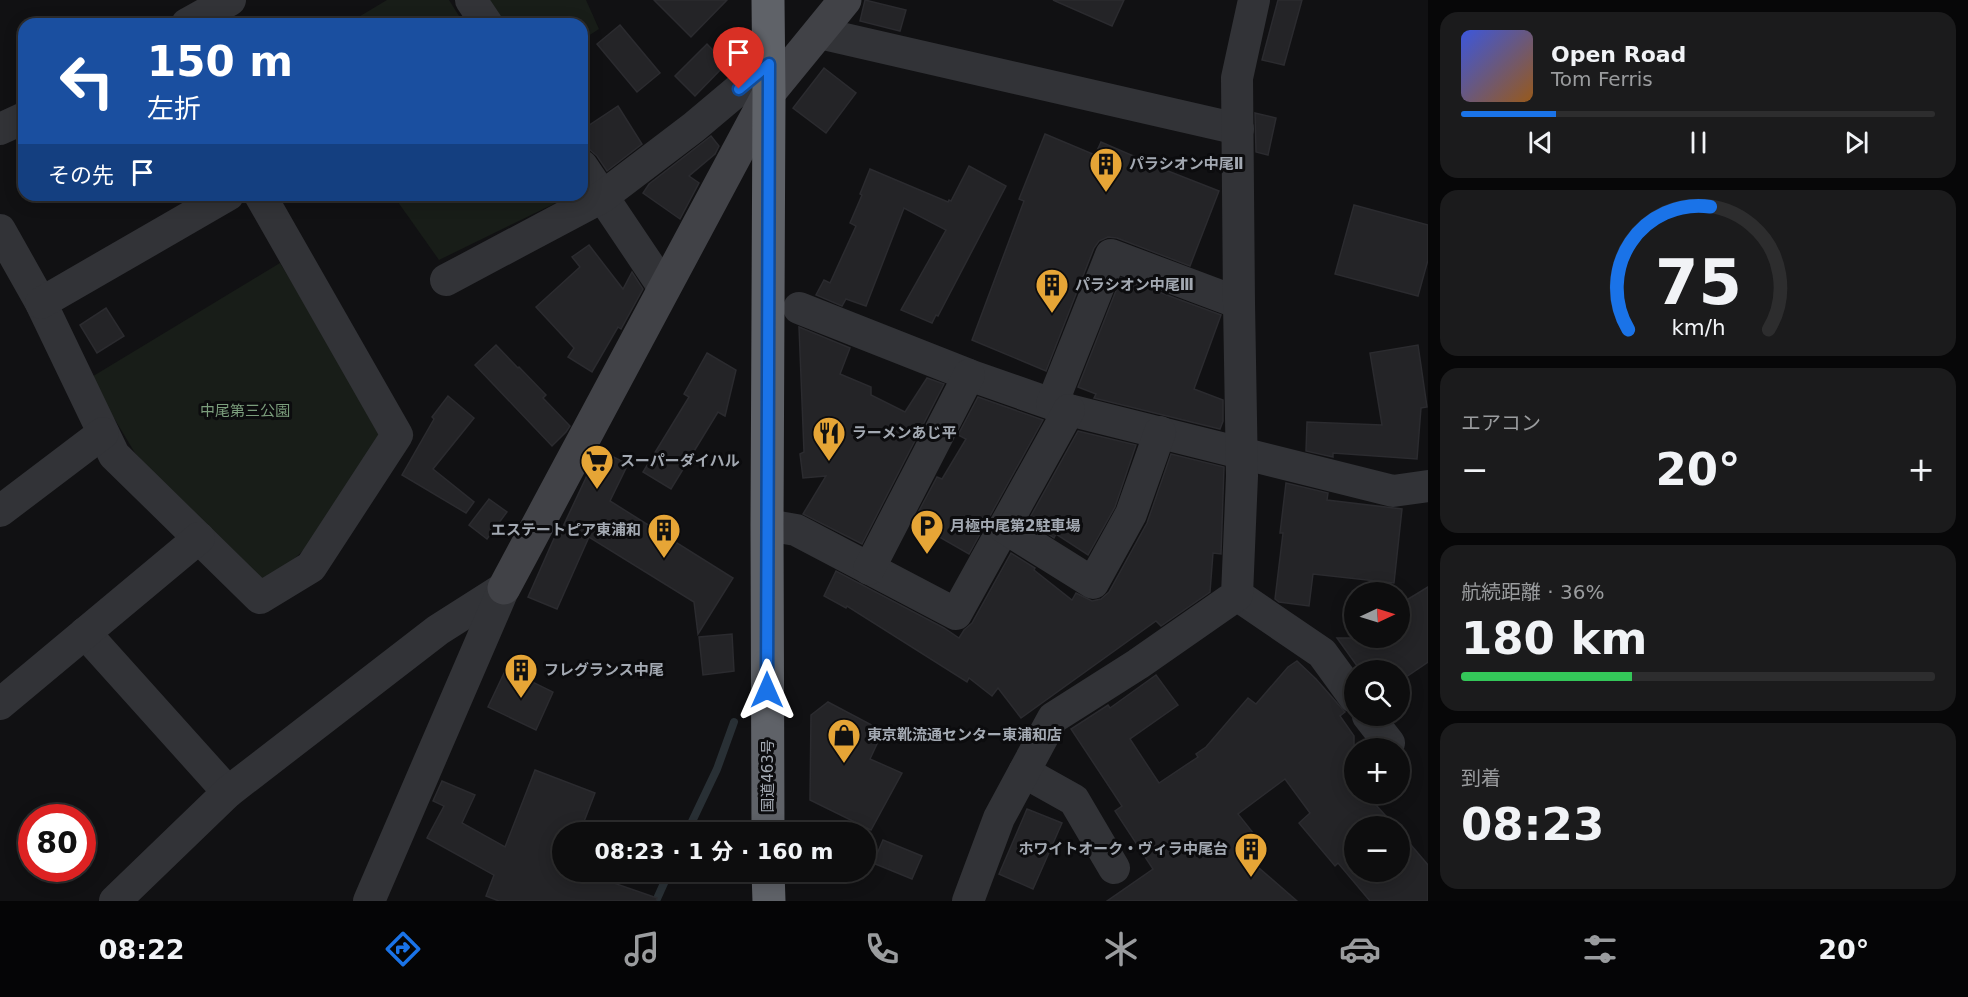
<!DOCTYPE html>
<html lang="ja">
<head>
<meta charset="utf-8">
<style>
  :root { --surface:#0d0d0e; --page:#1b1b1c; --text:#f1f3f6; --muted:#9a9c9e; --line:#2d2d2e; --accent:#1a73e8 }
  body { margin:0; font-family:"DejaVu Sans","Noto Sans JP",sans-serif; background:var(--page); color:var(--text); height:100vh; display:flex; flex-direction:column; font-size:22px; white-space:nowrap }
  * { box-sizing:border-box; margin:0 }
  p { font-size:20px; color:var(--muted) }
  .icon { flex:none; width:33px; height:33px; fill:none; stroke:currentColor; stroke-width:2; stroke-linecap:round; stroke-linejoin:round }
  .map { position:relative; flex:1; overflow:hidden }
  .panel { display:flex; flex-direction:column; gap:12px; padding:12px; background:#070708; width:540px }
  .panel>* { flex:none }
  .top-card { position:absolute; left:18px; top:18px; width:570px; height:183px; border-radius:18px; box-shadow:0 3px 15px #0003,0 0 0 2px var(--line); background:#1a4fa0; color:#fff; overflow:hidden }
  .needle { width:39px; rotate:86deg }
  .controls { position:absolute; left:1344px; top:582px; display:grid; gap:12px }
  .controls a { display:grid; place-items:center; width:66px; height:66px; border-radius:50%; background:var(--surface); box-shadow:0 3px 15px #0003,0 0 0 2px var(--line); font-size:30px }
  .speed { position:absolute; left:18px; top:804px; display:flex; gap:12px; font-size:30px; font-weight:700; text-align:center }
  .speed>* { display:grid; place-content:center; width:78px; height:78px; border-radius:50%; background:var(--surface); box-shadow:0 3px 15px #0003,0 0 0 2px var(--line); line-height:1 }
  .speed .limit { border:9px solid #d22; background:#fff; color:#111 }
  .pin { position:absolute; display:grid; place-items:center; width:51px; height:51px; color:#fff; margin:-62px -26px; border-radius:50% 50% 50% 0; rotate:-45deg; box-shadow:0 0 6px #0007 }
  .pin .icon { rotate:45deg }
  .me { position:absolute; width:66px; margin:-33px; rotate:0deg; stroke-linejoin:round; filter:drop-shadow(0 0 4px #0008) }
  .turn { display:flex; align-items:center; gap:21px; height:126px; padding:0 30px; font-size:27px }
  .turn .icon { width:78px; height:78px; stroke-width:2.5 }
  .turn b { display:block; font-size:42px; line-height:51px }
  .then { display:flex; align-items:center; height:57px; padding:0 30px; background:#0003; gap:12px; font-size:22px }
  .big { font-size:45px; font-weight:700; line-height:1.1 }
  .panel .card { flex:1; display:flex; flex-direction:column; justify-content:center; gap:9px; min-width:0; padding:0 21px; border-radius:18px; background:var(--page) }
  .panel .dial { align-items:center; gap:0 }
  .dial svg { height:156px; overflow:visible; fill:none; stroke:var(--line); stroke-width:7; stroke-linecap:round; text-anchor:middle }
  .dial text { fill:var(--text); stroke:none }
  .song { display:flex; align-items:center; gap:18px }
  .cover { width:72px; height:72px; border-radius:9px; background:linear-gradient(135deg,hsl(230 70% 55%),hsl(30 70% 35%)) }
  .played { height:6px; border-radius:3px; background:linear-gradient(90deg,var(--accent) 20%,var(--line) 20%) }
  .keys { display:flex; justify-content:space-around; direction:ltr }
  .heat { display:flex; justify-content:space-between; align-items:center; font-size:33px; direction:ltr }
  .charge { height:9px; border-radius:4px; background:linear-gradient(90deg,#34c759 36%,var(--line) 0) }
  .trip { position:absolute; left:552px; top:822px; width:324px; height:60px; border-radius:30px; background:var(--surface); box-shadow:0 3px 15px #0003,0 0 0 2px var(--line); font-weight:700; line-height:60px; text-align:center }
  .tab-bar { display:flex; height:96px; justify-content:space-around; align-items:center; background:#050506; color:var(--muted) }
  .tab-bar .icon { width:42px; height:42px }
  .tab-bar .active { color:var(--accent) }
  .tab-bar b { font-size:27px; color:var(--text) }
  main { display:flex; flex:1; min-height:0 }
  .map>svg:first-child { display:block }
</style>
</head>
<body>
<main>
<div class="map">
<svg width="1428" height="901" viewBox="0 0 1428 901">
  <rect width="100%" height="100%" fill="#111113"/>
  <g fill="#181d18">
    <polygon points="387,0 449,0 464,24 347,24"/>
    <polygon points="487,0 586,0 599,29 582,40 582,24 503,24"/>
    <polygon points="393,195 572,195 439,260"/>
    <polygon points="280,263 384,433 312,542 270,582 259,583 135,453 90,378"/>
  </g>
  <g fill="none" stroke-linecap="round" stroke-linejoin="round">
    <g stroke="#293035" stroke-width="8">
      <polyline points="687,832 717,769 734,722"/>
      <polyline points="656,901 669,872"/>
    </g>
  </g>
  <g fill="#242427" stroke="#2b2b2f" stroke-width="1.5">
    <polygon points="654,0 727,0 691,37"/>
    <polygon points="865,0 906,10 900,31 860,21"/>
    <polygon points="1053,0 1124,0 1112,26"/>
    <polygon points="1278,0 1302,0 1284,65 1262,60"/>
    <polygon points="620,25 660,73 637,92 597,44"/>
    <polygon points="707,44 726,64 695,96 675,76"/>
    <polygon points="824,68 856,93 826,133 793,108"/>
    <polygon points="618,106 642,144 607,171 597,156 590,150 582,147 582,130"/>
    <polygon points="1255,113 1276,118 1268,155 1256,152"/>
    <polygon points="1045,134 1095,155 1101,142 1145,161 1145,162 1219,191 1190,266 1117,238 1108,237 1099,241 1094,248 1046,371 972,340 1024,201 1019,199"/>
    <polygon points="711,136 719,146 715,154 689,176 699,183 680,219 643,193 649,184"/>
    <polygon points="969,166 1006,186 938,316 936,315 932,323 901,310 946,230 904,208 866,306 846,299 842,306 816,295 824,280 830,283 856,226 850,223 862,195 860,194 870,169 948,202 949,200 951,201"/>
    <polygon points="1354,205 1428,225 1428,260 1418,296 1335,274"/>
    <polygon points="589,245 623,289 632,272 643,289 621,329 618,327 592,372 568,357 574,348 536,307 580,267 572,257"/>
    <polygon points="1121,278 1221,315 1194,389 1223,400 1223,421 1220,429 1094,398 1096,394 1078,387"/>
    <polygon points="106,308 124,336 97,353 80,325"/>
    <polygon points="799,327 850,348 840,374 871,387 871,395 905,412 927,378 944,384 862,544 803,514 826,476 803,478 800,454 804,452"/>
    <polygon points="496,345 518,368 519,367 546,395 543,398 570,426 566,432 552,446 475,365"/>
    <polygon points="1418,345 1427,407 1421,408 1417,459 1333,453 1333,457 1306,451 1307,422 1382,425 1370,353"/>
    <polygon points="707,353 736,370 725,416 718,412 671,489 643,472 689,397 684,394"/>
    <polygon points="448,396 474,418 433,469 474,502 466,513 402,475 434,419 432,417"/>
    <polygon points="978,397 1043,420 969,554 913,522 937,477 942,479 966,439 958,435"/>
    <polygon points="1078,431 1136,445 1115,507 1088,555 1056,534 1054,538 1028,521"/>
    <polygon points="599,450 628,464 610,501 733,578 698,634 694,602 589,537 557,609 528,597 556,534 559,535"/>
    <polygon points="1171,454 1224,467 1221,554 1213,553 1210,592 1161,626 1156,621 1021,718 998,688 992,696 969,678 967,682 847,606 846,608 824,596 836,571 944,628 959,638 964,630 972,623 1011,553 1035,568 1034,570 1072,600 1076,593 1092,601 1101,599 1109,592 1147,523"/>
    <polygon points="1286,483 1328,493 1327,500 1402,509 1394,583 1313,574 1309,606 1279,602 1275,599 1283,533 1280,533"/>
    <polygon points="489,499 507,512 487,539 469,525"/>
    <polygon points="1428,587 1428,662 1400,681 1400,670 1360,670 1337,638 1400,638 1400,604"/>
    <polygon points="732,634 734,671 703,675 699,637"/>
    <polygon points="1297,661 1316,679 1345,712 1340,716 1354,736 1354,794 1366,794 1395,826 1354,826 1354,872 1400,872 1400,832 1428,865 1428,901 1370,901 1338,863 1335,866 1299,823 1310,813 1285,779 1238,814 1254,834 1236,848 1297,901 1107,901 1153,869 1115,811 1122,806 1071,729 1108,705 1110,708 1156,675 1178,705 1130,739 1159,783 1198,757 1196,754 1206,747 1248,698 1256,704 1288,667"/>
    <polygon points="506,669 553,692 536,730 488,707"/>
    <polygon points="828,702 883,731 870,759 902,773 871,830 810,800 811,715"/>
    <polygon points="535,770 595,793 580,832 562,832 562,872 582,872 657,898 656,901 499,901 486,896 494,875 427,838 444,806 433,801 442,781 475,795 462,823 505,847"/>
    <polygon points="1027,809 1062,823 1033,889 999,874"/>
    <polygon points="883,840 922,856 912,879 873,863"/>
  </g>
  <g fill="none" stroke-linecap="round" stroke-linejoin="round">
    <g stroke="#323337" stroke-width="32">
      <polyline points="471,0 487,24"/>
      <polyline points="187,24 230,0"/>
      <polyline points="819,33 1238,129"/>
      <polyline points="0,129 24,118"/>
      <polyline points="582,166 664,288"/>
      <polyline points="0,230 41,303 114,455 260,598 311,567 397,435 260,195"/>
      <polyline points="446,280 602,197 694,127 769,64"/>
      <polyline points="41,303 228,195"/>
      <polyline points="799,308 969,375 1069,410 1393,491 1428,486"/>
      <polyline points="1052,404 1111,255 1239,303"/>
      <polyline points="0,511 103,433"/>
      <polyline points="767,525 796,530 956,614 1069,410"/>
      <polyline points="1005,528 1093,583 1131,514 1160,432"/>
      <polyline points="869,569 969,375"/>
      <polyline points="1237,595 1322,653 1354,697"/>
      <polyline points="85,633 228,792"/>
      <polyline points="0,704 199,538"/>
      <polyline points="1368,716 1389,743"/>
      <polyline points="1024,772 1074,800 1114,868"/>
      <polyline points="115,901 228,792 438,630 504,588"/>
      <polyline points="369,901 504,588"/>
      <polyline points="968,901 999,818 1053,718 1138,664 1237,595 1242,476 1239,303 1237,78 1254,0"/>
    </g>
    <polyline stroke="#414247" stroke-width="33" points="504,588 769,93 845,0"/>
    <g stroke="#5f6268" stroke-width="33">
      <polyline points="768,0 769,93 767,525 768,832"/>
      <polyline points="768,872 769,901"/>
    </g>
  </g>
  <g fill="none" stroke-linecap="round" stroke-linejoin="round">
    <defs>
      <polyline id="route" points="739,89 769,64 767,690"/>
    </defs>
    <use href="#route" stroke="#114b97" stroke-width="15"/>
    <use href="#route" stroke="#1a73e8" stroke-width="10"/>
  </g>
  <defs>
    <symbol id="building-pin" viewBox="-11 -11 22 30"><path d="M0 17L-7.5 6A9.5 9.5 0 1 1 7.5 6Z" fill="#e6a536" stroke="#0c0c0e"/><path d="M-4-6H4V6H1V3H-1V6H-4ZM-2.5-4.3h1.7v1.8h-1.7ZM.8-4.3h1.7v1.8H.8ZM-2.5-1h1.7V.8h-1.7ZM.8-1h1.7V.8H.8Z" fill="#111"/></symbol>
    <symbol id="restaurant-pin" viewBox="-11 -11 22 30"><path d="M0 17L-7.5 6A9.5 9.5 0 1 1 7.5 6Z" fill="#e6a536" stroke="#0c0c0e"/><path d="M-5-6h1v4h1v-4h1v4h1v-4h1v5L-1.5 .5V6h-2V.5L-5-1ZM5-6V6H3V1.5H1.5Q1.5-4 5-6Z" fill="#111"/></symbol>
    <symbol id="supermarket-pin" viewBox="-11 -11 22 30"><path d="M0 17L-7.5 6A9.5 9.5 0 1 1 7.5 6Z" fill="#e6a536" stroke="#0c0c0e"/><path d="M-6-5.5h2.5l.6 2H6L4.5 2H-2.5L-4.4-4H-6ZM-1.5 3.2a1.3 1.3 0 1 0 .1 0ZM3 3.2a1.3 1.3 0 1 0 .1 0Z" fill="#111"/></symbol>
    <symbol id="parking-pin" viewBox="-11 -11 22 30"><path d="M0 17L-7.5 6A9.5 9.5 0 1 1 7.5 6Z" fill="#e6a536" stroke="#0c0c0e"/><path d="M-3.5-5.5H1a3.5 3.5 0 0 1 0 7H-1V5.5H-3.5ZM-1-3.4V-.6H.8a1.4 1.4 0 0 0 0-2.8Z" fill="#111"/></symbol>
    <symbol id="shop-pin" viewBox="-11 -11 22 30"><path d="M0 17L-7.5 6A9.5 9.5 0 1 1 7.5 6Z" fill="#e6a536" stroke="#0c0c0e"/><path d="M-5-2.5h2.3a2.7 3.5 0 0 1 5.4 0H5L5.5 6h-11ZM-1.5-2.5h3a1.5 2.3 0 0 0-3 0Z" fill="#111"/></symbol>
  </defs>
  <g fill-rule="evenodd">
    <use href="#building-pin" x="1087" y="145" width="38" height="52"/>
    <use href="#building-pin" x="1033" y="266" width="38" height="52"/>
    <use href="#restaurant-pin" x="810" y="414" width="38" height="52"/>
    <use href="#supermarket-pin" x="578" y="442" width="38" height="52"/>
    <use href="#parking-pin" x="908" y="507" width="38" height="52"/>
    <use href="#building-pin" x="645" y="511" width="38" height="52"/>
    <use href="#building-pin" x="502" y="651" width="38" height="52"/>
    <use href="#shop-pin" x="825" y="716" width="38" height="52"/>
    <use href="#building-pin" x="1232" y="830" width="38" height="52"/>
  </g>
  <g text-anchor="middle" dominant-baseline="central" stroke-width="6" stroke-linejoin="round" paint-order="stroke">
    <g font-size="15" font-weight="bold" fill="#a3a9b2" stroke="#0c0c0e" text-anchor="start">
      <text x="1129" y="164">パラシオン中尾Ⅱ</text>
      <text x="1075" y="285">パラシオン中尾Ⅲ</text>
      <text x="852" y="433">ラーメンあじ平</text>
      <text x="620" y="461">スーパーダイハル</text>
      <text x="950" y="526">月極中尾第2駐車場</text>
      <text x="641" y="530" text-anchor="end">エステートピア東浦和</text>
      <text x="544" y="670">フレグランス中尾</text>
      <text x="867" y="735">東京靴流通センター東浦和店</text>
      <text x="1228" y="849" text-anchor="end">ホワイトオーク・ヴィラ中尾台</text>
    </g>
    <g font-size="15" fill="#7b9d7c" stroke="#0c0c0e">
      <text x="245" y="411">中尾第三公園</text>
    </g>
    <g font-size="15" fill="#a3a9b2" stroke="#0c0c0e">
      <text transform="translate(768 776) rotate(-90)">国道463号</text>
    </g>
  </g>
</svg>
<div class="controls">
<a><svg class="needle" viewBox="-14 -14 28 28"><path d="M0-13l5 13h-10z" fill="#e53935"/><path d="M0 13l5-13h-10z" fill="#9a9c9e"/></svg></a>
<a><svg class="icon" aria-label="search" viewBox="0 0 24 24"><circle cx="10" cy="10" r="6"/><path d="M15 15l6 6"/></svg></a>
<a>+</a>
<a>−</a>
</div>
<div class="speed"><div class="limit">80</div></div>
<div class="pin" style="left:739px;top:89px;background:#d93025"><svg class="icon" aria-label="arrive" viewBox="0 0 24 24"><path d="M6 21V4h12l-3 4 3 4H6"/></svg></div>
<svg class="me" style="left:767px;top:690px" viewBox="-20 -20 40 40"><path d="M0-17L14 15 0 8-14 15z" fill="#1a73e8" stroke="#fff" stroke-width="4"/></svg>
<div class="trip">08:23 · 1 分 · 160 m</div>
<div class="top-card">
<div class="turn"><svg class="icon" aria-label="left" viewBox="0 0 24 24"><path d="M17 20v-9H6M10 6l-5 5 5 5"/></svg><div><b>150 m</b>左折</div></div>
<div class="then">その先<svg class="icon" aria-label="arrive" viewBox="0 0 24 24"><path d="M6 21V4h12l-3 4 3 4H6"/></svg></div>
</div>
</div>
<section class="panel">
<div class="card">
<div class="song"><i class="cover"></i><div><b>Open Road</b><p>Tom Ferris</p></div></div>
<div class="played"></div>
<div class="keys"><svg class="icon" aria-label="previous" viewBox="0 0 24 24"><path d="M18 5L8 12l10 7zM5 5v14"/></svg><svg class="icon" aria-label="pause" viewBox="0 0 24 24"><path d="M8 5v14M16 5v14"/></svg><svg class="icon" aria-label="next" viewBox="0 0 24 24"><path d="M6 5l10 7-10 7zM19 5v14"/></svg></div>
</div>
<div class="card dial"><svg viewBox="0 0 100 80">
<path d="M14 69A42 42 0 1 1 86 69"/>
<path d="M14 69A42 42 0 0 1 56 6" stroke="#1a73e8"/>
<text x="50" y="56" font-size="32" font-weight="700">75</text>
<text x="50" y="72" font-size="11">km/h</text>
</svg></div>
<div class="card"><p>エアコン</p>
<div class="heat"><a>−</a><b class="big">20°</b><a>+</a></div>
</div>
<div class="card"><p>航続距離 · 36%</p><b class="big">180 km</b><div class="charge"></div></div>
<div class="card"><p>到着</p><b class="big">08:23</b></div>
</section>
</main>
<nav class="tab-bar">
<b>08:22</b>
<svg class="icon active" aria-label="directions" viewBox="0 0 24 24"><path d="M12 3l9 9-9 9-9-9zM9 14v-3h6M13 9l2 2-2 2"/></svg>
<svg class="icon" aria-label="music" viewBox="0 0 24 24"><path d="M9 18V5l10-2v13"/><circle cx="6" cy="18" r="3"/><circle cx="16" cy="16" r="3"/></svg>
<svg class="icon" aria-label="phone" viewBox="0 0 24 24"><path d="M5 4h4l2 5-3 2q2 4 5 5l2-3 5 2v4C11 20 4 13 5 4z"/></svg>
<svg class="icon" aria-label="climate" viewBox="0 0 24 24"><path d="M12 3v18M4 7l16 10M4 17L20 7"/></svg>
<svg class="icon" aria-label="car" viewBox="0 0 24 24"><path d="M5 17H2v-5l4-1 3-4h7l3 4 3 1v5h-3M9 17h6M6 11h13"/><circle cx="7" cy="17" r="2"/><circle cx="17" cy="17" r="2"/></svg>
<svg class="icon" aria-label="filters" viewBox="0 0 24 24"><path d="M4 7h16M4 17h16"/><circle cx="9" cy="7" r="2"/><circle cx="15" cy="17" r="2"/></svg>
<b>20°</b>
</nav>
</body>
</html>
